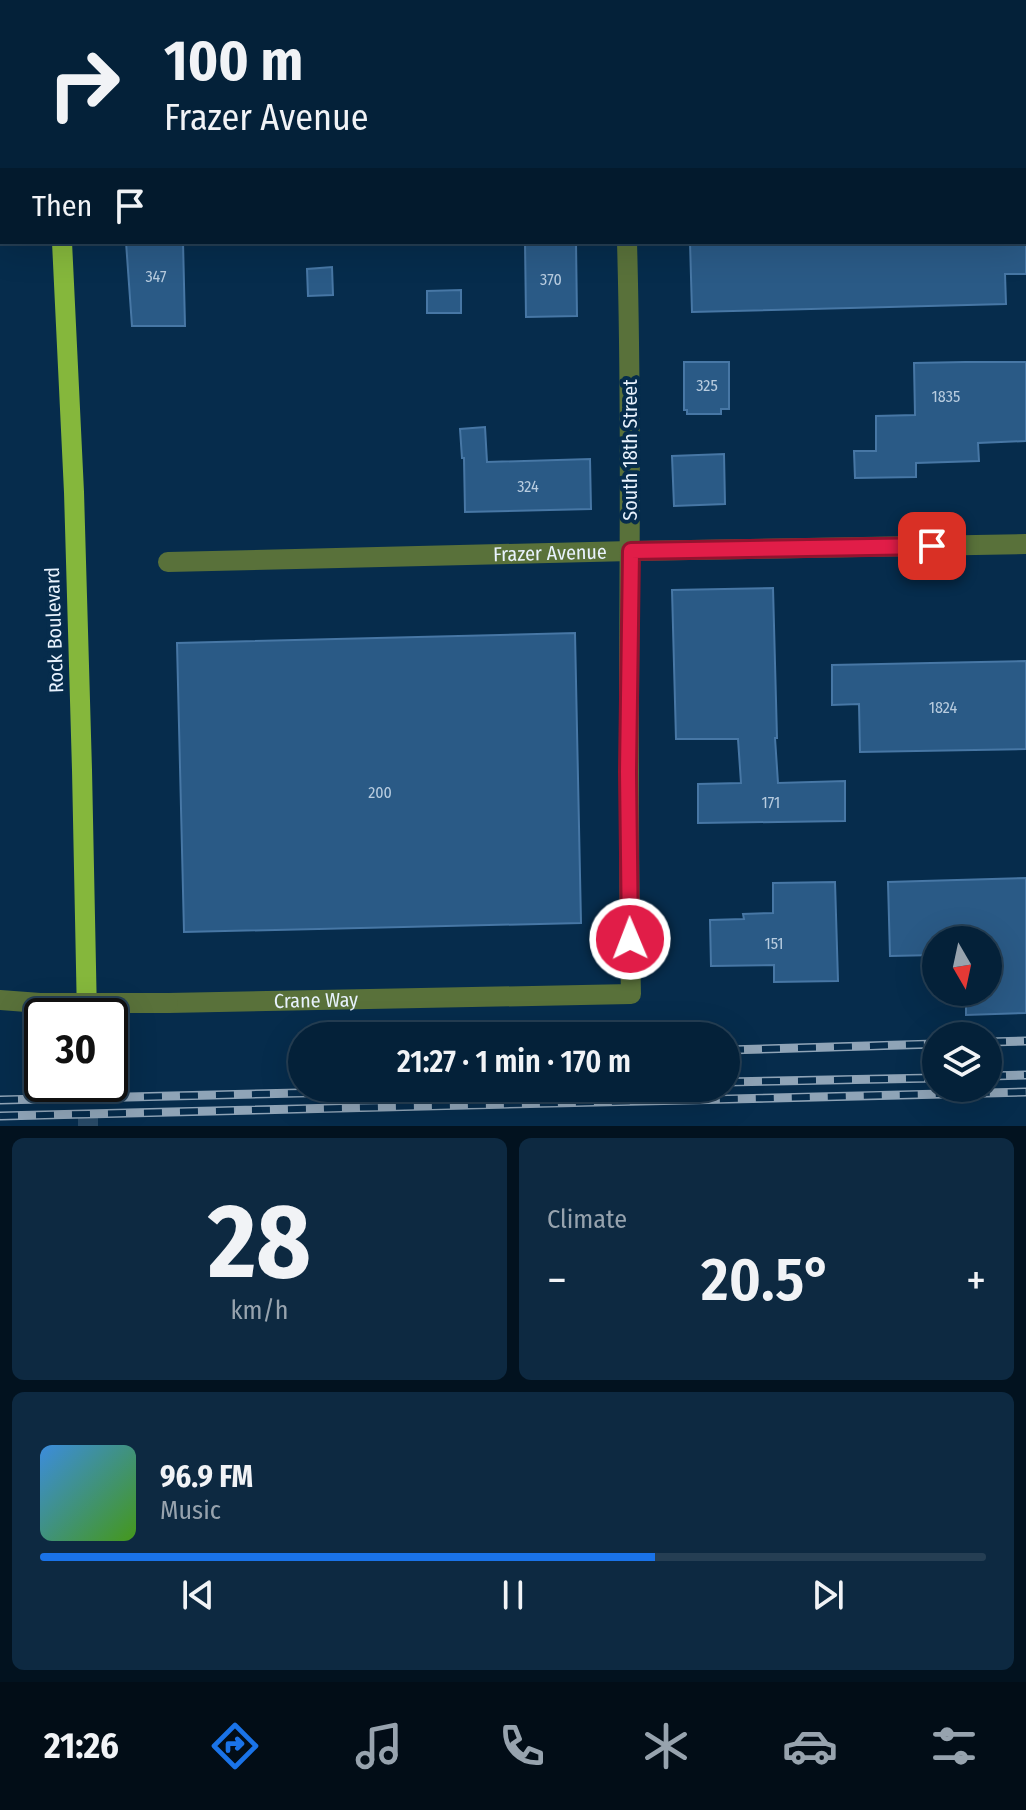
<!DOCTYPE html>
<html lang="en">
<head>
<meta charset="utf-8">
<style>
  :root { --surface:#042139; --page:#0d2941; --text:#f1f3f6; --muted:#97a3ae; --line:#253e53; --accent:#1a73e8 }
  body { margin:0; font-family:"Fira Sans Condensed",sans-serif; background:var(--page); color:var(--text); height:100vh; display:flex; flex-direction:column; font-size:30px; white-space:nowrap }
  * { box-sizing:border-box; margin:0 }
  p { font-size:26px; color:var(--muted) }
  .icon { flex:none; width:44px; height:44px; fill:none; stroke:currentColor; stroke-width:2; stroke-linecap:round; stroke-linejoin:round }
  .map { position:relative; height:1126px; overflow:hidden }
  .panel { display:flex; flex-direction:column; gap:12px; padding:12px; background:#02121f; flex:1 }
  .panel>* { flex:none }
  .top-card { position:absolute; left:0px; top:0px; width:1026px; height:244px; box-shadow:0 8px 32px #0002,0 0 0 2px var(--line); background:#042139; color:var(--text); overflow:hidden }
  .needle { width:52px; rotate:171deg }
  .buttons { position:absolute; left:922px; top:926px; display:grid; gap:16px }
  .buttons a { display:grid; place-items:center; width:80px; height:80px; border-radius:50%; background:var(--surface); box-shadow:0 8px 32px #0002,0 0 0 2px var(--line); font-size:40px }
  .speed { position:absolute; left:24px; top:998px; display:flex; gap:16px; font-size:40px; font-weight:700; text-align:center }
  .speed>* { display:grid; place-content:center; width:104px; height:104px; border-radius:50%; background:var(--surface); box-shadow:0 8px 32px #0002,0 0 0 2px var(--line); line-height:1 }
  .speed .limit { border:4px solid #111; border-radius:12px; background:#fff; color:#111 }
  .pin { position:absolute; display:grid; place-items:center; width:68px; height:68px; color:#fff; margin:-34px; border-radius:16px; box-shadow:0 4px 12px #0006 }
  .me { position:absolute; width:88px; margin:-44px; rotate:359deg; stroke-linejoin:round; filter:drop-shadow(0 0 6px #0008) }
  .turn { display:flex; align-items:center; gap:28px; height:168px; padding:0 32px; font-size:36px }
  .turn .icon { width:104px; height:104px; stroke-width:2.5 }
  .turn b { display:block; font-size:56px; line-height:68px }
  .then { display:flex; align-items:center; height:76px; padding:0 32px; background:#0003; gap:16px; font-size:30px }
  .big { font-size:60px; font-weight:600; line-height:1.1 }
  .panel .tile { flex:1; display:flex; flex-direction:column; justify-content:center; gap:12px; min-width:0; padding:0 28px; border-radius:12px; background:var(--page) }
  .panel .dial { align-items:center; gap:0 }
  .dial b { font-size:104px; line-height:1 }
  .song { display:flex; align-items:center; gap:24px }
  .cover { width:96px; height:96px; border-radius:12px; background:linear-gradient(135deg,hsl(210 70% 55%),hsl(100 70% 35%)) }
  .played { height:8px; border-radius:4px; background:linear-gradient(90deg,var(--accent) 65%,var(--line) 65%) }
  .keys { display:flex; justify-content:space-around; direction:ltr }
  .heat { display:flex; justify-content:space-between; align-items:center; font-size:44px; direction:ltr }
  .panel .tiles { flex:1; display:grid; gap:12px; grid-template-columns:1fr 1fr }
  .tile:last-child { grid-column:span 2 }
  .trip { position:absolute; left:288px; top:1022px; width:452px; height:80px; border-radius:40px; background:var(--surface); box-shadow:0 8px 32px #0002,0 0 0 2px var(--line); font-weight:600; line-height:80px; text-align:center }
  .tab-bar { display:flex; height:128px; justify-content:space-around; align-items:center; background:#020d17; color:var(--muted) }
  .tab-bar .icon { width:56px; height:56px }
  .tab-bar .current { color:var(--accent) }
  .tab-bar b { font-size:36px; color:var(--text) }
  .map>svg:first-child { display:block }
</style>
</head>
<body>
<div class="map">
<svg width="1026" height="1126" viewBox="0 0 1026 1126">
  <rect width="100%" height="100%" fill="#062c4c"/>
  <g fill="#2a5a86" stroke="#4777a5" stroke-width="2">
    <polygon points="126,242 183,242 185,326 132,326"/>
    <polygon points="525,242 576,242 577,316 526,317"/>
    <polygon points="690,242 1026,242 1026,274 1005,274 1006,304 692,312"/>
    <polygon points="332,267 333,295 308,296 307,269"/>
    <polygon points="461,290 461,313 427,313 427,291"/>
    <polygon points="684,362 729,362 729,409 721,409 721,414 687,414 687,410 684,410"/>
    <polygon points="965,362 1026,362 1026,441 978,443 979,461 916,463 916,477 855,478 854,451 876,451 876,416 915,415 914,363"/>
    <polygon points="485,427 487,462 590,459 591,509 465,512 464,458 462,458 460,429"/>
    <polygon points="724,454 725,504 674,506 672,456"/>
    <polygon points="773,588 777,738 775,738 778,783 845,781 845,821 698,823 698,784 741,783 738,739 676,739 672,590"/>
    <polygon points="575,633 581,923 184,932 177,643"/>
    <polygon points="1026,661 1026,749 860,752 859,704 832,705 832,665"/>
    <polygon points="1026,878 1026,1013 966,1015 966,992 988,992 988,940 936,940 936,955 890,956 888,882"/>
    <polygon points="835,882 838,981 774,982 774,965 711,966 710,920 744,919 743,914 773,913 773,883"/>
  </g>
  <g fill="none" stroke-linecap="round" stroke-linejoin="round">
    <polyline stroke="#284a67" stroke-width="20" stroke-dasharray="20 10" stroke-linecap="butt" points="88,1084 88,1126"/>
    <g stroke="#59713a" stroke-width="20">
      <polyline points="619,0 619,2"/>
      <polyline points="1024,97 1026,97"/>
      <polyline points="0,122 2,121"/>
      <path id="s1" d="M 168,562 L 631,551 L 1026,544"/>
      <polyline points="0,1000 40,1003"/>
      <path id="s2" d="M 168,1003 L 631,994 C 625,743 634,493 627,242"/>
    </g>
    <g stroke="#85b73c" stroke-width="20">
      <polyline points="51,0 51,2"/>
      <polyline points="62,242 74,492 82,770 87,1016"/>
    </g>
    <defs>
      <g id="rail">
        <polyline points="988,1042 1026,1041"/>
        <polyline points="726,1050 936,1044"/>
        <polyline points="988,1076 1026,1075"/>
        <polyline points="726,1082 936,1078"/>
        <polyline points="0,1100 516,1088"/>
        <polyline points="0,1116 1026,1092"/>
      </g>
    </defs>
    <use href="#rail" stroke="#8fa4b7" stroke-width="9"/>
    <use href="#rail" stroke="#062c4c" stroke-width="6" stroke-dasharray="18" stroke-linecap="butt"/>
    <polyline stroke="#59713a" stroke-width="20" points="40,1003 168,1003"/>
  </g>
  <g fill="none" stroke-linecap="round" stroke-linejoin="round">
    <defs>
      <polyline id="route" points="630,939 628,772 631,551 932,546"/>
    </defs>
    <use href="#route" stroke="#92132f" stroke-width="20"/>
    <use href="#route" stroke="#e11d48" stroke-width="14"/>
  </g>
  <g text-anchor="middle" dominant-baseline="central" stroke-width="8" stroke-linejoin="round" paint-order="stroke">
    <g font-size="16" fill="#b8ccdf">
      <text x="156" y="276">347</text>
      <text x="551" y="279">370</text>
      <text x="707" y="385">325</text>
      <text x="946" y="396">1835</text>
      <text x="528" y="486">324</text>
      <text x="943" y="707">1824</text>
      <text x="380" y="792">200</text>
      <text x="771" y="802">171</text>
      <text x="774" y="943">151</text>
    </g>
    <g font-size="20" fill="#e8f2fd" stroke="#062c4c">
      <text transform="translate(630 450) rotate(-90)">South 18th Street</text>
      <text stroke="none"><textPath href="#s1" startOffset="382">Frazer Avenue</textPath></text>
      <text transform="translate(54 630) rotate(-92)">Rock Boulevard</text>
      <text stroke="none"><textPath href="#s2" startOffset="148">Crane Way</textPath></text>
    </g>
  </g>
</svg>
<div class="buttons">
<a><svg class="needle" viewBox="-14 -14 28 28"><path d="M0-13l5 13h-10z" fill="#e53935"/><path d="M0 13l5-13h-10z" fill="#97a3ae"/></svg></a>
<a><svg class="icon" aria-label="layers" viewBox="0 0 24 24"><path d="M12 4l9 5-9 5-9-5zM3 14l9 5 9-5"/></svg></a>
</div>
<div class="speed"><div class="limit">30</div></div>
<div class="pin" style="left:932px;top:546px;background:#d93025"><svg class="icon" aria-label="arrive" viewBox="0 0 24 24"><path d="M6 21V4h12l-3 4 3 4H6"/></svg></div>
<svg class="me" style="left:630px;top:939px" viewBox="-20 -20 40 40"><circle r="17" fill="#e11d48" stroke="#fff" stroke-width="3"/><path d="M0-11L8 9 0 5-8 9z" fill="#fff"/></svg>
<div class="trip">21:27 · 1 min · 170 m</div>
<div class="top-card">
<div class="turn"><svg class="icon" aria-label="right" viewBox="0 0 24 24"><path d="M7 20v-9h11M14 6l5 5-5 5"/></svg><div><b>100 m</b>Frazer Avenue</div></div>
<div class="then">Then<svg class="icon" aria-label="arrive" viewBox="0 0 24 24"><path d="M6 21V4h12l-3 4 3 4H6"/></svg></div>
</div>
</div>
<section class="panel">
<div class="tiles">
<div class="tile dial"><b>28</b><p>km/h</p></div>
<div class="tile"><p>Climate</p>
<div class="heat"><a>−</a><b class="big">20.5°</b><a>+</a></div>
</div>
<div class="tile">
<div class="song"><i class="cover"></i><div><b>96.9 FM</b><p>Music</p></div></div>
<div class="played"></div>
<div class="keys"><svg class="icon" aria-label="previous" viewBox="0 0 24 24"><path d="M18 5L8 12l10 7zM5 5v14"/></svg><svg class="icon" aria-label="pause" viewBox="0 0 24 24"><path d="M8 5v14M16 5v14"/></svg><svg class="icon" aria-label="next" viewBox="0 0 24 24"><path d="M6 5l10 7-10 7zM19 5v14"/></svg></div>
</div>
</div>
</section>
<nav class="tab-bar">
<b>21:26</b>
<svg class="icon current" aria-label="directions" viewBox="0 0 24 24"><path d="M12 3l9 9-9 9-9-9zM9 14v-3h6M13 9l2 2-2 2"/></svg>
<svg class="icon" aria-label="music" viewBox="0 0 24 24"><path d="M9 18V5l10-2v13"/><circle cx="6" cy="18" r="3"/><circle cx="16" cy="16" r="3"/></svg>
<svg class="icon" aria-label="phone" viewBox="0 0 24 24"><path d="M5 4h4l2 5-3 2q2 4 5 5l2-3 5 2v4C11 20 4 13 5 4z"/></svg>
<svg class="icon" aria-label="climate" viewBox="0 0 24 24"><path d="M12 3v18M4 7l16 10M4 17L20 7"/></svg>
<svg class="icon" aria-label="car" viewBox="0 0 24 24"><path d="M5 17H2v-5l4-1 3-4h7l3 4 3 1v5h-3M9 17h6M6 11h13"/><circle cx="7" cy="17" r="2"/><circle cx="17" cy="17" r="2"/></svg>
<svg class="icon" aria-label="filters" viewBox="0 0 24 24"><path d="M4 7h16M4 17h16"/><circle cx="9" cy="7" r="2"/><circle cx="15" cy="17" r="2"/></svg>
</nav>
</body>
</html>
